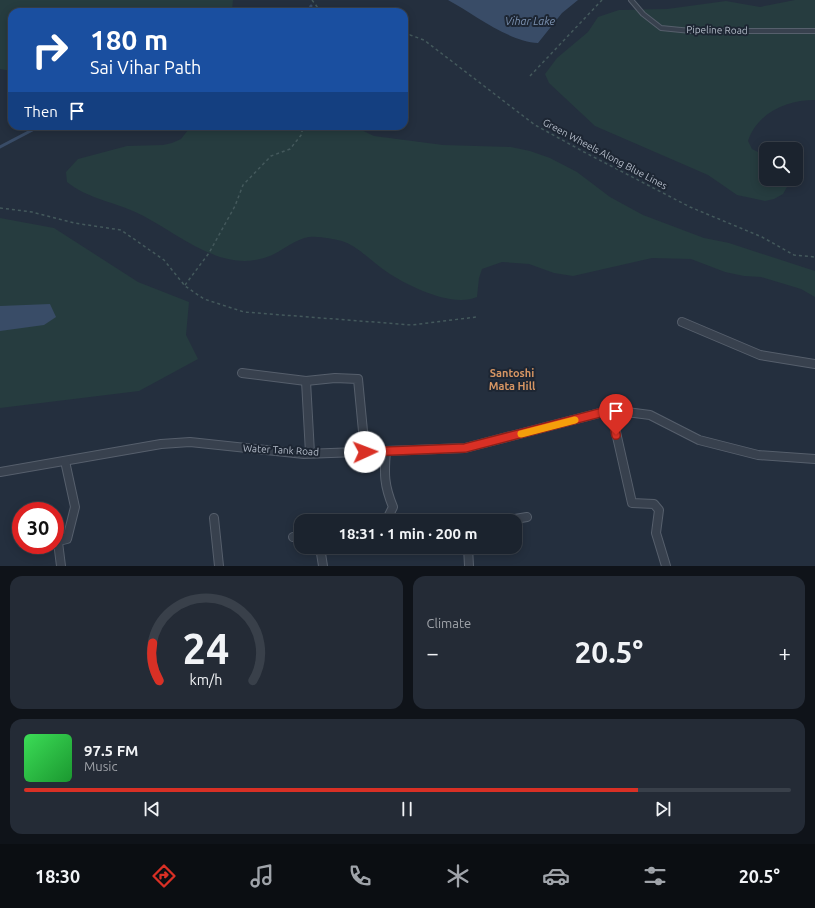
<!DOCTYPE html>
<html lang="en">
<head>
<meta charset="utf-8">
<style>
  :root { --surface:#1b232e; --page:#242b36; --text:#f1f3f6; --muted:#a0a4aa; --line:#39404a; --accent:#d93025 }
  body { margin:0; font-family:Ubuntu,sans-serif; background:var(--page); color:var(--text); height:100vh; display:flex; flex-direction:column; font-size:15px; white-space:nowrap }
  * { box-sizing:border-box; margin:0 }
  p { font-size:13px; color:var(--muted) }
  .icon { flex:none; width:22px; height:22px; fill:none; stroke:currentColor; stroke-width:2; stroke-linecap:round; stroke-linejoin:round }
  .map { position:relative; height:566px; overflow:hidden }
  .side { display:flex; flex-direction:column; gap:10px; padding:10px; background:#0f1319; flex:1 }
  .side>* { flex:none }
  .top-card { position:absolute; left:8px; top:8px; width:400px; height:122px; border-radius:12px; box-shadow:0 2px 10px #0003,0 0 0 1px var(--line); background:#1a4fa0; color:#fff; overflow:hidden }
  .controls { position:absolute; left:759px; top:142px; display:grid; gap:8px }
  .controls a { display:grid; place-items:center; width:44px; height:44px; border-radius:8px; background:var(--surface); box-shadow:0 2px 10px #0003,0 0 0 1px var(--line); font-size:20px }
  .speed { position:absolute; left:12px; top:502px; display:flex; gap:8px; font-size:20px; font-weight:700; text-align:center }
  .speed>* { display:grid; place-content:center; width:52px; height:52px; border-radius:50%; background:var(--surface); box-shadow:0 2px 10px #0003,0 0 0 1px var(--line); line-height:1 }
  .speed .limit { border:6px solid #d22; background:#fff; color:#111 }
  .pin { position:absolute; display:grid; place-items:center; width:34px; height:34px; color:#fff; margin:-41px -17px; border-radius:50% 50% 50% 0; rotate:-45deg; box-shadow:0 0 4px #0007 }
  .pin .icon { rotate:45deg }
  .me { position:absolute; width:44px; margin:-22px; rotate:88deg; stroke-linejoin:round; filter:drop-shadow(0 0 3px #0008) }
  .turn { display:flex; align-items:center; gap:14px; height:84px; padding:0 16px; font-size:18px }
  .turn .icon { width:52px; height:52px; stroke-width:2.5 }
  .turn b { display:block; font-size:28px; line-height:34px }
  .then { display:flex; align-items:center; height:38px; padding:0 16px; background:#0003; gap:8px; font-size:15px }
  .big { font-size:30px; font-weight:700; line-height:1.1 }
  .side .tile { flex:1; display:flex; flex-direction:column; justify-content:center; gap:6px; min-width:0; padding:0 14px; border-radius:12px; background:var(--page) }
  .side .dial { align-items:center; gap:0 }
  .dial svg { height:104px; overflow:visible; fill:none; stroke:var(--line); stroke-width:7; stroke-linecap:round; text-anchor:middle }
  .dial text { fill:var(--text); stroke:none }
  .song { display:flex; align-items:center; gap:12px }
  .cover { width:48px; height:48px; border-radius:6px; background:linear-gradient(135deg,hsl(130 70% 55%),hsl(130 70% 35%)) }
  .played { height:4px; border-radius:2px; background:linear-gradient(90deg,var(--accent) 80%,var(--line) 80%) }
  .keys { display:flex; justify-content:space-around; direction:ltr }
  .heat { display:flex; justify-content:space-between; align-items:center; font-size:22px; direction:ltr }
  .side .tiles { flex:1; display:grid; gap:10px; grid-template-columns:1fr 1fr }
  .tile:last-child { grid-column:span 2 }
  .trip { position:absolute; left:294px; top:514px; width:228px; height:40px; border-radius:12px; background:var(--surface); box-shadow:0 2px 10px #0003,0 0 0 1px var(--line); font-weight:700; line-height:40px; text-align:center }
  .tabs { display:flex; height:64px; justify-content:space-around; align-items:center; background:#0b0e12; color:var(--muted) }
  .tabs .icon { width:28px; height:28px }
  .tabs .selected { color:var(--accent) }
  .tabs b { font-size:18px; color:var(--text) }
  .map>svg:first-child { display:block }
</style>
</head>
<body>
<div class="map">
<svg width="815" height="566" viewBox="0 0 815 566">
  <rect width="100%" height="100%" fill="#242f3e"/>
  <g fill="#263c3f">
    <polygon points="0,0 233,0 232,12 12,12 12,71 0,69"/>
    <path d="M 795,0 L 815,0 L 815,100 C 787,100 758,112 748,141 L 752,149 L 766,156 L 766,179 L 787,179 L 787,187 L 783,194 L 774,199 L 765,201 L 737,195 L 708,175 L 595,126 L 549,83 L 545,74 L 557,58 L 588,32 L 598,17 L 619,10 L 667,9 L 726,1 L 760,7 Z"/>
    <path d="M 191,126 L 353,126 L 374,136 L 443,145 L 511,147 L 530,151 L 550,158 L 577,172 L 610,197 L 643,215 L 704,238 L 729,243 L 815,271 L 815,297 L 801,289 L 761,277 L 744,276 L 725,272 L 691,259 L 652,258 L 573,276 L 554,273 L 529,264 L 502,262 L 482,269 L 479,278 L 477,297 C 452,308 408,286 387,272 C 373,263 358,246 342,241 C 332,239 321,236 309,237 C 296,239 286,248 274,254 C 267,258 253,261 245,261 C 204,261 168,226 133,211 C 110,201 87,198 67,182 L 66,172 L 78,159 L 127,146 L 163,145 L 172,143 L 181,139 Z"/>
    <polygon points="0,218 54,228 138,282 189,302 186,335 198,359 139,391 0,408"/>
  </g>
  <g fill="#394c67">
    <path d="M 448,0 L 578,0 L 562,13 L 538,43 C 509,42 474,14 448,0 Z"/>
    <polygon points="50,304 56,317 44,325 0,331 0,306"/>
  </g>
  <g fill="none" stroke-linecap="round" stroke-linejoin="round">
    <g stroke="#394c67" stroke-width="3">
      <polyline points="309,12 311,6"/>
      <polyline points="0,147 40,126"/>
    </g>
    <defs>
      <polyline id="lane" points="631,0 643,14 661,28 691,31 815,31"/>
      <g id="street">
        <polyline points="682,322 760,355 815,364"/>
        <polyline points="242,373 306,381 335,378 358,379 365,452"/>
        <polyline points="306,381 310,453"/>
        <polyline points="611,410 632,503 654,504 659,510 656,533 666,566"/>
        <polyline points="0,472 161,444 190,442 304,454 465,448 611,410 650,415 699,440 758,455 815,459"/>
        <polyline points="214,518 219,566"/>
        <path d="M 386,521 L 393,507 C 384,485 384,474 386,451"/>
        <polyline points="503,521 527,517"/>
        <polyline points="293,537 301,535"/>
        <polyline points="55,542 67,539 75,507 65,461"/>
        <polyline points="58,542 61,566"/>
        <polyline points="31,547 41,545"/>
        <polyline points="320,547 323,566"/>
        <polyline points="468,547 469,566"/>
      </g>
    </defs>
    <use href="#lane" stroke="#565f6c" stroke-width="6"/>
    <use href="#street" stroke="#565f6c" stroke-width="10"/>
    <g stroke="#44595c" stroke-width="1.5" stroke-dasharray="3 3" stroke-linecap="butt">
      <polyline points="312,0 321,12"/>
      <polyline points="404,37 410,35 424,40 535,125 584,152 690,207 762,237 794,255 815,257"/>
      <polyline points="530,76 602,0"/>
      <polyline points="0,208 32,212 74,223 121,230 164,260 185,286 204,299 244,312 412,325 476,317"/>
      <polyline points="185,285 209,253 235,206 243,185 271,156 290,149 302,134 302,126"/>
    </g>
    <use href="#lane" stroke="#38414e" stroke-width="4"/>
    <use href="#street" stroke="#38414e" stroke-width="8"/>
  </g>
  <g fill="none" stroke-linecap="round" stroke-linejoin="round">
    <defs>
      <polyline id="route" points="365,452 465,448 611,410 616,435"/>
    </defs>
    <use href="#route" stroke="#8d1f18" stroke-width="10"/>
    <use href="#route" stroke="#d93025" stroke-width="7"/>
    <polyline stroke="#f59e0b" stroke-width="7" points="521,434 575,420"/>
  </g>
  <g text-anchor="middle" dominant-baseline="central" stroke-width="4" stroke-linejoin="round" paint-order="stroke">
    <g font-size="10" fill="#b4bcc9" stroke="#1d2633">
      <text transform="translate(717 30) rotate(1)">Pipeline Road</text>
      <text transform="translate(605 154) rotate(28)">Green Wheels Along Blue Lines</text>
      <text transform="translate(281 450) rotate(3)">Water Tank Road</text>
    </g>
    <g font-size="11" font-style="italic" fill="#7c92b1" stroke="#1d2633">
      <text x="530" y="21">Vihar Lake</text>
    </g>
    <g font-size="11" font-weight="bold" fill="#d59563" stroke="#1d2633">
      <text x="512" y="373">Santoshi<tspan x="512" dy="13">Mata Hill</tspan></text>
    </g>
  </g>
</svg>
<div class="controls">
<a><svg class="icon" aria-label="search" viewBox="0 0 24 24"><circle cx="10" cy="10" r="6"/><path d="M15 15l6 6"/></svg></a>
</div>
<div class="speed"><div class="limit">30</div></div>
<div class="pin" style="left:616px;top:435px;background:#d93025"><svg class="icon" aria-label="arrive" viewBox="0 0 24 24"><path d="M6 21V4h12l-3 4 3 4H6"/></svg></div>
<svg class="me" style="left:365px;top:452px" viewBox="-20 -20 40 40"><circle r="19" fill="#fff"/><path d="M0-13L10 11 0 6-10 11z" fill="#d93025"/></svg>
<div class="trip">18:31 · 1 min · 200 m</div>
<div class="top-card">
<div class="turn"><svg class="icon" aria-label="right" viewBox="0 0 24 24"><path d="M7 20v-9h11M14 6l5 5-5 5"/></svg><div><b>180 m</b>Sai Vihar Path</div></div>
<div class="then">Then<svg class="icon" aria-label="arrive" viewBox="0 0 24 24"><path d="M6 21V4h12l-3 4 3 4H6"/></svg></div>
</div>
</div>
<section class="side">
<div class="tiles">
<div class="tile dial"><svg viewBox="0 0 100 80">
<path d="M14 69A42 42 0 1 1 86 69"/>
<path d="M14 69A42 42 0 0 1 9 40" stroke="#d93025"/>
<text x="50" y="56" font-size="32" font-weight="700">24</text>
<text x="50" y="72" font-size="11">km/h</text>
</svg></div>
<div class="tile"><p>Climate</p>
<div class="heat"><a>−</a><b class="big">20.5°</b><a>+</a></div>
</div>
<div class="tile">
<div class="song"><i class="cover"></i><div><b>97.5 FM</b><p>Music</p></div></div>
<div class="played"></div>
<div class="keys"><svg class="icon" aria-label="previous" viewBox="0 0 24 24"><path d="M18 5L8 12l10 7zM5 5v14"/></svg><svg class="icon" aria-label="pause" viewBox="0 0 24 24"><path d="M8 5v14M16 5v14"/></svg><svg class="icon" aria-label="next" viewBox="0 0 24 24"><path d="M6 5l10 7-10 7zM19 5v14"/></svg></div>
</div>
</div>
</section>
<nav class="tabs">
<b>18:30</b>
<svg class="icon selected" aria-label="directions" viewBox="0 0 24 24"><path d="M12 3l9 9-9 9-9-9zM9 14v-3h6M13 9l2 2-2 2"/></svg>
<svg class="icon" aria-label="music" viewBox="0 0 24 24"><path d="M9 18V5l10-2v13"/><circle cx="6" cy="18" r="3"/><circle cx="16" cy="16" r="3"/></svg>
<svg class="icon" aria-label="phone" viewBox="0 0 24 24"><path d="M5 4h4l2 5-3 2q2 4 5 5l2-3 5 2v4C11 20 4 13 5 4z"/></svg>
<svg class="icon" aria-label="climate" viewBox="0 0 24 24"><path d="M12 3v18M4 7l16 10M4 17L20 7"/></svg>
<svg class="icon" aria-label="car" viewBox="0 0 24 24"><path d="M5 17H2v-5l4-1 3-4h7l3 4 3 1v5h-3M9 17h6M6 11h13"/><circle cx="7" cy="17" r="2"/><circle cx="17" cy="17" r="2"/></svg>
<svg class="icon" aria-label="filters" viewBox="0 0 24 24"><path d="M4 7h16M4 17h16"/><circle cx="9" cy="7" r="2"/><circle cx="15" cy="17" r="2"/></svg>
<b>20.5°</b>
</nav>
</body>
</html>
